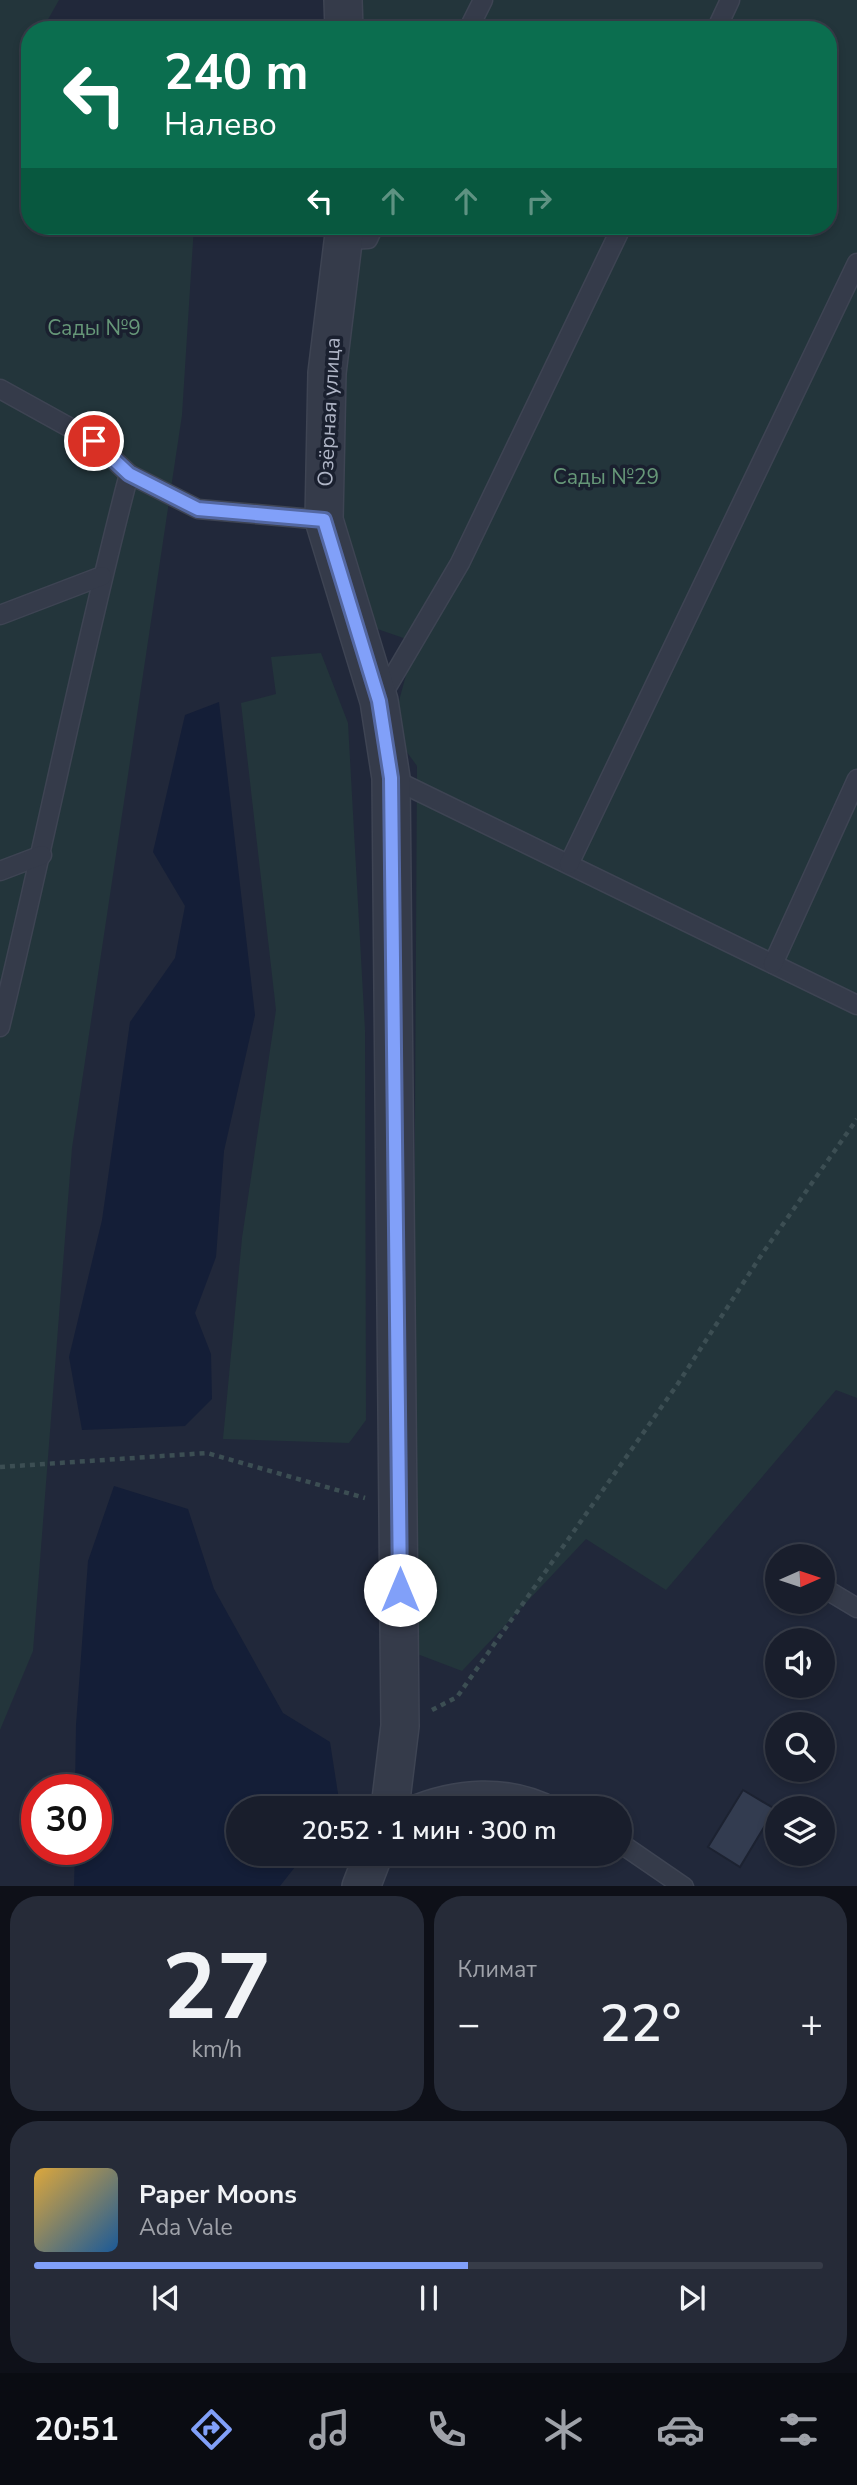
<!DOCTYPE html>
<html lang="ru">
<head>
<meta charset="utf-8">
<style>
  :root { --surface:#191e2c; --page:#262b38; --text:#f1f3f6; --muted:#9fa2a9; --line:#373c48; --accent:#81a0f9 }
  body { margin:0; font-family:"Nunito Sans",sans-serif; background:var(--page); color:var(--text); height:100vh; display:flex; flex-direction:column; font-size:26px; white-space:nowrap }
  * { box-sizing:border-box; margin:0 }
  p { font-size:23px; color:var(--muted) }
  .icon { flex:none; width:38px; height:38px; fill:none; stroke:currentColor; stroke-width:2; stroke-linecap:round; stroke-linejoin:round }
  .map { position:relative; height:1886px; overflow:hidden }
  .drawer { display:flex; flex-direction:column; gap:10px; padding:10px; background:#0e1018; flex:1 }
  .drawer>* { flex:none }
  .guide { position:absolute; left:21px; top:21px; width:816px; height:214px; border-radius:28px; box-shadow:0 4px 10px #0003,0 0 0 2px var(--line); background:#0b6e4f; color:#fff; overflow:hidden }
  .needle { width:46px; rotate:87deg }
  .buttons { position:absolute; left:765px; top:1544px; display:grid; gap:14px }
  .buttons a { display:grid; place-items:center; width:70px; height:70px; border-radius:50%; background:var(--surface); box-shadow:0 4px 10px #0003,0 0 0 2px var(--line); font-size:35px }
  .speed { position:absolute; left:21px; top:1774px; display:flex; gap:14px; font-size:35px; font-weight:700; text-align:center }
  .speed>* { display:grid; place-content:center; width:91px; height:91px; border-radius:50%; background:var(--surface); box-shadow:0 4px 10px #0003,0 0 0 2px var(--line); line-height:1 }
  .speed .limit { border:10px solid #d22; background:#fff; color:#111 }
  .pin { position:absolute; display:grid; place-items:center; width:60px; height:60px; color:#fff; margin:-30px; border:4px solid #fff; border-radius:50%; box-shadow:0 2px 7px #0007 }
  .me { position:absolute; width:77px; margin:-38px; rotate:0deg; stroke-linejoin:round; filter:drop-shadow(0 0 5px #0008) }
  .turn { display:flex; align-items:center; gap:24px; height:147px; padding:0 28px; font-size:32px }
  .turn .icon { width:91px; height:91px; stroke-width:2.5 }
  .turn b { display:block; font-size:49px; line-height:60px }
  .lanes { display:flex; align-items:center; height:66px; padding:0 28px; background:#0003; justify-content:center; gap:35px; direction:ltr }
  .lanes .off { opacity:.35 }
  .big { font-size:52px; font-weight:600; line-height:1.1 }
  .drawer .card { flex:1; display:flex; flex-direction:column; justify-content:center; gap:10px; min-width:0; padding:0 24px; border-radius:28px; background:var(--page) }
  .drawer .dial { align-items:center; gap:0 }
  .dial b { font-size:91px; line-height:1 }
  .song { display:flex; align-items:center; gap:21px }
  .cover { width:84px; height:84px; border-radius:10px; background:linear-gradient(135deg,hsl(40 70% 55%),hsl(210 70% 35%)) }
  .played { height:7px; border-radius:4px; background:linear-gradient(90deg,var(--accent) 55%,var(--line) 55%) }
  .keys { display:flex; justify-content:space-around; direction:ltr }
  .heat { display:flex; justify-content:space-between; align-items:center; font-size:38px; direction:ltr }
  .drawer .tiles { flex:1; display:grid; gap:10px; grid-template-columns:1fr 1fr }
  .card:last-child { grid-column:span 2 }
  .trip { position:absolute; left:226px; top:1796px; width:406px; height:70px; border-radius:35px; background:var(--surface); box-shadow:0 4px 10px #0003,0 0 0 2px var(--line); font-weight:600; line-height:70px; text-align:center }
  .menu { display:flex; height:112px; justify-content:space-around; align-items:center; background:#0a0c12; color:var(--muted) }
  .menu .icon { width:49px; height:49px }
  .menu .current { color:var(--accent) }
  .menu b { font-size:32px; color:var(--text) }
  .map>svg:first-child { display:block }
</style>
</head>
<body>
<div class="map">
<svg width="857" height="1887" viewBox="0 0 857 1887">
  <rect width="100%" height="100%" fill="#21283a"/>
  <g fill="#23353b">
    <polygon points="0,0 59,0 42,30 30,30 30,226 194,226 182,415 72,1148 33,1651 0,1730"/>
    <polygon points="347,0 857,0 857,1398 836,1390 666,1590 586,1539 462,1671 412,1652 417,766 391,730 415,642 357,622 334,500 354,226 828,226 828,30 348,30"/>
    <polygon points="321,653 348,723 365,1030 366,1420 349,1443 223,1439 242,1238 276,1010 241,703 276,694 271,657"/>
  </g>
  <g fill="#141e37">
    <polygon points="219,702 255,1015 224,1151 216,1257 195,1313 211,1354 212,1399 185,1426 82,1430 69,1357 102,1220 130,1022 175,958 185,906 153,852 185,715"/>
    <polygon points="114,1486 188,1509 214,1589 283,1713 330,1742 339,1800 334,1808 238,1808 238,1853 306,1853 280,1886 74,1886 75,1850 96,1850 96,1790 75,1790 76,1725 88,1561"/>
  </g>
  <polygon fill="#333c50" stroke="#1c2231" stroke-width="2" points="743,1790 775,1809 740,1867 708,1847"/>
  <g fill="none" stroke-linecap="round" stroke-linejoin="round">
    <defs>
      <g id="service">
        <polyline points="468,30 483,0"/>
        <polyline points="716,30 730,0"/>
        <polyline points="345,240 368,239 374,226"/>
        <path d="M 0,389 L 94,441 L 129,474 C 81,657 45,843 0,1027"/>
        <polyline points="129,474 198,509 324,520"/>
        <polyline points="0,615 102,576"/>
        <polyline points="380,699 460,563 622,226"/>
        <polyline points="391,778 857,1005"/>
        <polyline points="569,864 857,263"/>
        <polyline points="0,871 42,855"/>
        <polyline points="773,964 857,779"/>
        <polyline points="822,1587 857,1608"/>
        <path d="M 407,1808 C 455,1787 508,1783 555,1808"/>
        <polyline points="620,1843 684,1887"/>
      </g>
      <g id="minor">
        <polyline points="343,0 344,30"/>
        <polyline points="345,226 327,373 324,520 379,701 391,778 400,1726 390,1808"/>
        <polyline points="361,1887 374,1853"/>
      </g>
    </defs>
    <use href="#service" stroke="#3e4453" stroke-width="21"/>
    <use href="#minor" stroke="#3e4453" stroke-width="40"/>
    <g stroke="#3c4e53" stroke-width="4.5" stroke-dasharray="5 5" stroke-linecap="butt">
      <polyline points="0,1467 207,1453 365,1498"/>
      <polyline points="432,1710 457,1697 677,1385 762,1254 857,1119"/>
    </g>
    <use href="#service" stroke="#353b4a" stroke-width="18"/>
    <use href="#minor" stroke="#353b4a" stroke-width="37"/>
  </g>
  <g fill="none" stroke-linecap="round" stroke-linejoin="round">
    <defs>
      <polyline id="route" points="94,441 129,474 198,509 324,520 379,701 391,778 400,1590"/>
    </defs>
    <use href="#route" stroke="#5468a2" stroke-width="18"/>
    <use href="#route" stroke="#81a0f9" stroke-width="12"/>
  </g>
  <g text-anchor="middle" dominant-baseline="central" stroke-width="7" stroke-linejoin="round" paint-order="stroke">
    <g font-size="21" fill="#669778" stroke="#1a202f">
      <text x="94" y="328">Сады №9</text>
      <text x="606" y="477">Сады №29</text>
    </g>
    <g font-size="21" fill="#afb5c6" stroke="#1a202f">
      <text transform="translate(329 412) rotate(-87)">Озёрная улица</text>
    </g>
  </g>
</svg>
<div class="buttons">
<a><svg class="needle" viewBox="-14 -14 28 28"><path d="M0-13l5 13h-10z" fill="#e53935"/><path d="M0 13l5-13h-10z" fill="#9fa2a9"/></svg></a>
<a><svg class="icon" aria-label="sound" viewBox="0 0 24 24"><path d="M4 9h4l5-4v14l-5-4H4zM17 9q2 3 0 6"/></svg></a>
<a><svg class="icon" aria-label="search" viewBox="0 0 24 24"><circle cx="10" cy="10" r="6"/><path d="M15 15l6 6"/></svg></a>
<a><svg class="icon" aria-label="layers" viewBox="0 0 24 24"><path d="M12 4l9 5-9 5-9-5zM3 14l9 5 9-5"/></svg></a>
</div>
<div class="speed"><div class="limit">30</div></div>
<div class="pin" style="left:94px;top:441px;background:#d93025"><svg class="icon" aria-label="arrive" viewBox="0 0 24 24"><path d="M6 21V4h12l-3 4 3 4H6"/></svg></div>
<svg class="me" style="left:400px;top:1590px" viewBox="-20 -20 40 40"><circle r="19" fill="#fff"/><path d="M0-13L10 11 0 6-10 11z" fill="#81a0f9"/></svg>
<div class="trip">20:52 · 1 мин · 300 m</div>
<div class="guide">
<div class="turn"><svg class="icon" aria-label="left" viewBox="0 0 24 24"><path d="M17 20v-9H6M10 6l-5 5 5 5"/></svg><div><b>240 m</b>Налево</div></div>
<div class="lanes"><svg class="icon" aria-label="left" viewBox="0 0 24 24"><path d="M17 20v-9H6M10 6l-5 5 5 5"/></svg><svg class="icon off" aria-label="ahead" viewBox="0 0 24 24"><path d="M12 20V5M6 11l6-6 6 6"/></svg><svg class="icon off" aria-label="ahead" viewBox="0 0 24 24"><path d="M12 20V5M6 11l6-6 6 6"/></svg><svg class="icon off" aria-label="right" viewBox="0 0 24 24"><path d="M7 20v-9h11M14 6l5 5-5 5"/></svg></div>
</div>
</div>
<section class="drawer">
<div class="tiles">
<div class="card dial"><b>27</b><p>km/h</p></div>
<div class="card"><p>Климат</p>
<div class="heat"><a>−</a><b class="big">22°</b><a>+</a></div>
</div>
<div class="card">
<div class="song"><i class="cover"></i><div><b>Paper Moons</b><p>Ada Vale</p></div></div>
<div class="played"></div>
<div class="keys"><svg class="icon" aria-label="previous" viewBox="0 0 24 24"><path d="M18 5L8 12l10 7zM5 5v14"/></svg><svg class="icon" aria-label="pause" viewBox="0 0 24 24"><path d="M8 5v14M16 5v14"/></svg><svg class="icon" aria-label="next" viewBox="0 0 24 24"><path d="M6 5l10 7-10 7zM19 5v14"/></svg></div>
</div>
</div>
</section>
<nav class="menu">
<b>20:51</b>
<svg class="icon current" aria-label="directions" viewBox="0 0 24 24"><path d="M12 3l9 9-9 9-9-9zM9 14v-3h6M13 9l2 2-2 2"/></svg>
<svg class="icon" aria-label="music" viewBox="0 0 24 24"><path d="M9 18V5l10-2v13"/><circle cx="6" cy="18" r="3"/><circle cx="16" cy="16" r="3"/></svg>
<svg class="icon" aria-label="phone" viewBox="0 0 24 24"><path d="M5 4h4l2 5-3 2q2 4 5 5l2-3 5 2v4C11 20 4 13 5 4z"/></svg>
<svg class="icon" aria-label="climate" viewBox="0 0 24 24"><path d="M12 3v18M4 7l16 10M4 17L20 7"/></svg>
<svg class="icon" aria-label="car" viewBox="0 0 24 24"><path d="M5 17H2v-5l4-1 3-4h7l3 4 3 1v5h-3M9 17h6M6 11h13"/><circle cx="7" cy="17" r="2"/><circle cx="17" cy="17" r="2"/></svg>
<svg class="icon" aria-label="filters" viewBox="0 0 24 24"><path d="M4 7h16M4 17h16"/><circle cx="9" cy="7" r="2"/><circle cx="15" cy="17" r="2"/></svg>
</nav>
</body>
</html>
